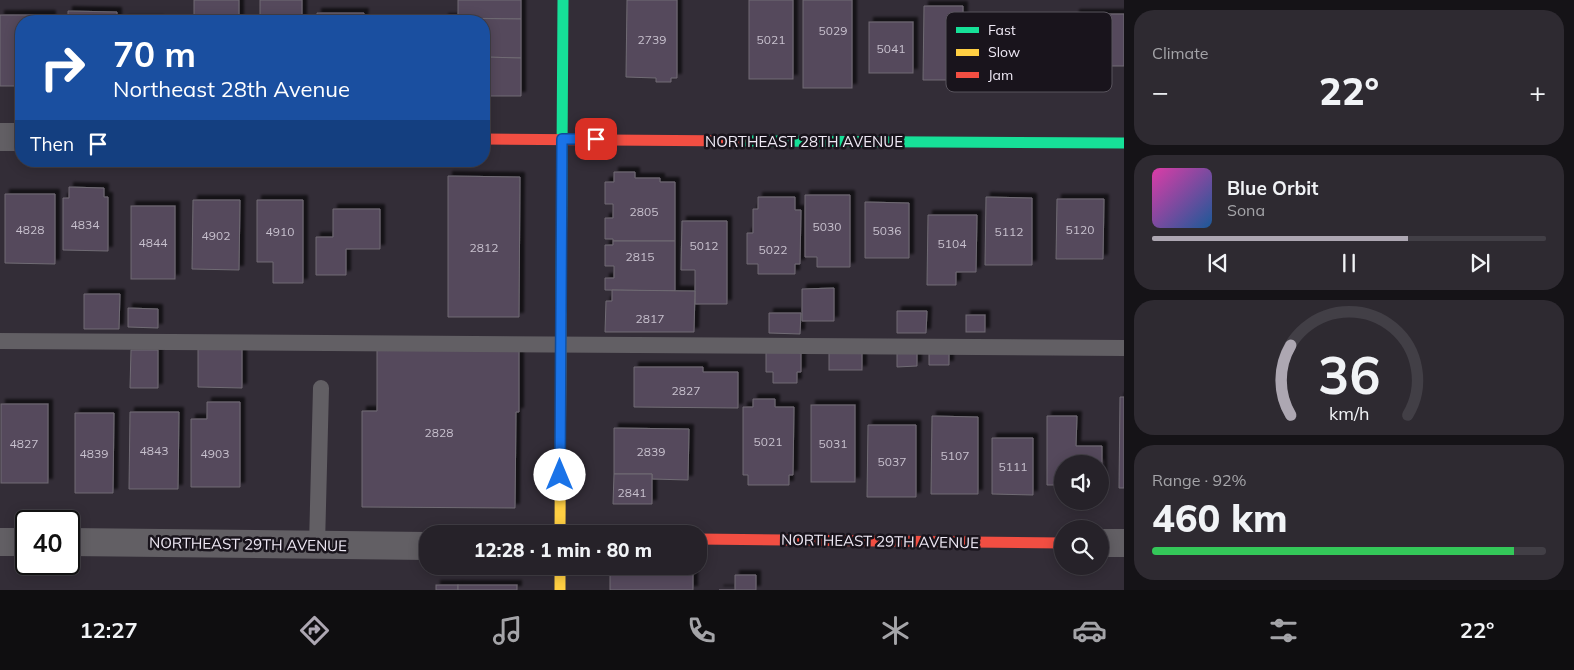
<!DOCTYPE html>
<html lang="en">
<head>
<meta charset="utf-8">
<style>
  :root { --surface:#262229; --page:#2e2a31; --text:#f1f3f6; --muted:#a4a4a8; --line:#423f46; --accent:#ada7b2 }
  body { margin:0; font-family:Mulish,sans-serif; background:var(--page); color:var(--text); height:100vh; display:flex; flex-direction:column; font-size:19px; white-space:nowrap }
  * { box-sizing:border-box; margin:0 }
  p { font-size:16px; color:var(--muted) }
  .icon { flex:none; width:28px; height:28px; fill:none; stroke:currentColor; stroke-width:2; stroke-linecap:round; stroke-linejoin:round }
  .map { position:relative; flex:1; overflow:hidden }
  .drawer { display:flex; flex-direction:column; gap:10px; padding:10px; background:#151317; width:450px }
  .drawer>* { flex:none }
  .hud { position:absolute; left:15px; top:15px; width:475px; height:152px; border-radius:20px; box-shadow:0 2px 12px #0003,0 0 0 1px var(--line); background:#1a4fa0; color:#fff; overflow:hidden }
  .tools { position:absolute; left:1054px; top:455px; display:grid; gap:10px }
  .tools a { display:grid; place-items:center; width:55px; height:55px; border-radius:50%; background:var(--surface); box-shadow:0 2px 12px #0003,0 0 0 1px var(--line); font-size:25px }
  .speed { position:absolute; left:15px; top:510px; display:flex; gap:10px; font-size:25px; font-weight:700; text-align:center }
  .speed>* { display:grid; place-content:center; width:65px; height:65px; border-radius:50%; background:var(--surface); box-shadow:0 2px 12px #0003,0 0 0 1px var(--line); line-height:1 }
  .speed .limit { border:2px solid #111; border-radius:8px; background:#fff; color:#111 }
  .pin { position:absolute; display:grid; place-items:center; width:42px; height:42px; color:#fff; margin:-21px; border-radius:10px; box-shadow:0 2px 8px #0006 }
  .me { position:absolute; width:55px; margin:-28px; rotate:0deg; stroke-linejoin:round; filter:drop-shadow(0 0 4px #0008) }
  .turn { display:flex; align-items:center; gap:18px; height:105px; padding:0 15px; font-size:22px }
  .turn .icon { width:65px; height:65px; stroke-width:2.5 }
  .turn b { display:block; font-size:35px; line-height:42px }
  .then { display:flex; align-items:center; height:48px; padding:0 15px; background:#0003; gap:10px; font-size:19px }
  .big { font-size:38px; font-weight:800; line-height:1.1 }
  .drawer .tile { flex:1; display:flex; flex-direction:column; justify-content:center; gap:8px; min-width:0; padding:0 18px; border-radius:20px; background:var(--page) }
  .drawer .dial { align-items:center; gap:0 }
  .dial svg { height:130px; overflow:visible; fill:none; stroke:var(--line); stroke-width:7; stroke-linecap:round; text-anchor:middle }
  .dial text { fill:var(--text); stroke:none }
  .song { display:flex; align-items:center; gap:15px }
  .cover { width:60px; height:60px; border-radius:8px; background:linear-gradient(135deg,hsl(320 70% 55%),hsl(210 70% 35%)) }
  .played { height:5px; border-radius:2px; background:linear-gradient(90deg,var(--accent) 65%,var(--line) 65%) }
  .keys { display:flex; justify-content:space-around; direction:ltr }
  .heat { display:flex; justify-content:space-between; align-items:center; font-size:28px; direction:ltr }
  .charge { height:8px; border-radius:4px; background:linear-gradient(90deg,#34c759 92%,var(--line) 0) }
  .trip { position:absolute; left:419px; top:525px; width:288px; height:50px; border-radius:20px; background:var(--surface); box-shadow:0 2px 12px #0003,0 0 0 1px var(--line); font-weight:800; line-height:50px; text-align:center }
  .tab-bar { display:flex; height:80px; justify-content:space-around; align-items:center; background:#0f0e10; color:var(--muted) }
  .tab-bar .icon { width:35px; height:35px }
  .tab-bar .selected { color:var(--accent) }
  .tab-bar b { font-size:22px; color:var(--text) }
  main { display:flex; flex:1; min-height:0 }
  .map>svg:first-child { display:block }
</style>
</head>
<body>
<main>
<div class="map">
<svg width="1124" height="590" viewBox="0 0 1124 590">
  <defs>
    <filter id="shadow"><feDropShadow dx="4.5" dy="-4.5" stdDeviation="1" flood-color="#0009"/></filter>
  </defs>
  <rect width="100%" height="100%" fill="#332d37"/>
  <g fill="#554a5b" stroke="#706b74" filter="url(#shadow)">
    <rect x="194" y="0" width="45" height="21"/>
    <rect x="260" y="0" width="42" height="21"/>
    <polygon points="458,0 521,0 521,19 458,18"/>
    <polygon points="627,0 677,0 677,78 671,78 671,82 656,82 656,78 626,77"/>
    <rect x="749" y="0" width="44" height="79"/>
    <rect x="803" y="0" width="49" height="88"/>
    <polygon points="924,6 963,6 963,80 923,80"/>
    <polygon points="68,11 117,12 117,21 68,21"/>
    <polygon points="317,13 364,13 363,21 317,21"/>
    <polygon points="1075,14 1124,14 1124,66 1074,66"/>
    <polygon points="0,15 51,15 51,21 21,21 21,86 0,86"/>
    <polygon points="444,18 521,19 521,58 484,57 484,21 444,21"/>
    <rect x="124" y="20" width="35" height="1"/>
    <rect x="869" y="22" width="44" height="51"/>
    <polygon points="484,57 521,58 521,96 484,96"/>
    <polygon points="614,172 635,172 635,178 660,178 660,182 675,182 675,241 613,241 613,239 605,239 605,218 613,218 613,204 605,204 605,182 614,182"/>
    <polygon points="448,176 520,177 519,317 448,317"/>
    <polygon points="69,187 104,188 104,197 108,197 108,251 63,250 63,198 69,198"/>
    <polygon points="5,194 55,194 55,264 5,263"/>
    <polygon points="805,195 850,195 850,267 817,267 817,257 805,257"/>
    <polygon points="758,197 795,197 795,210 801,210 800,264 795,264 795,274 758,274 758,264 747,264 747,233 753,233 753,209 758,209"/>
    <polygon points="986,197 1032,198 1032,265 985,265"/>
    <polygon points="1057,199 1104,199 1103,259 1056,259"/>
    <polygon points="193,200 240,200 239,270 192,269"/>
    <polygon points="257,200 303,200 303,283 273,283 273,262 257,262"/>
    <polygon points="865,202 909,203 909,258 865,258"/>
    <rect x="131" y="206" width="44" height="73"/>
    <polygon points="333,209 380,209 380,249 346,249 346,275 316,275 316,237 333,237"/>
    <polygon points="928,215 977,215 976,272 956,272 956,285 927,285"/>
    <polygon points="682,221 727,221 727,304 695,304 695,270 681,270"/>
    <polygon points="613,241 675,241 675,291 605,290 605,278 614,278 614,266 605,266 605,245 613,245"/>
    <polygon points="834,288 834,321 802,321 802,289"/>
    <polygon points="612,290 695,291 694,332 605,332 606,301 612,301"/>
    <polygon points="84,294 120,294 119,329 84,329"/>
    <polygon points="128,308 158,309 158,328 128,327"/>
    <polygon points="897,311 927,311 926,333 897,333"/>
    <polygon points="769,313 801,313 800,334 769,333"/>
    <rect x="966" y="315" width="19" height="17"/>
    <polygon points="198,345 242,346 242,388 198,387"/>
    <polygon points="377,348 519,349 519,412 516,412 515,508 362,507 362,411 377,411"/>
    <polygon points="131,350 158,350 158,388 130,388"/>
    <polygon points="766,350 801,350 801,372 797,372 797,383 773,383 773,372 766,372"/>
    <rect x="829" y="350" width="33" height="20"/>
    <polygon points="917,350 917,366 897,367 897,351"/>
    <polygon points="929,350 949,351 949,365 929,365"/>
    <polygon points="634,367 703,367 703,372 738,372 738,408 634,407"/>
    <polygon points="1120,397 1124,397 1124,488 1119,488"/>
    <polygon points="753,399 775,399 775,407 794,407 793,475 789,475 789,485 748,485 748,475 743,475 743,407 753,407"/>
    <polygon points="207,402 240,402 240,487 191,487 191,419 207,419"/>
    <rect x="1" y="404" width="47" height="79"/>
    <rect x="811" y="405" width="44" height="77"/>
    <polygon points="130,412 179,412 178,489 129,489"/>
    <polygon points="75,413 114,413 113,493 75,493"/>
    <polygon points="932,416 978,417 978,494 931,494"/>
    <polygon points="1047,416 1077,416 1076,446 1102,446 1102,485 1100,485 1100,464 1062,464 1062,485 1047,485"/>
    <polygon points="868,425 916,425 916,497 867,497"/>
    <polygon points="614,428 689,429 688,480 652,479 652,474 614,474"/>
    <polygon points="992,438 1033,438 1033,495 992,494"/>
    <polygon points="614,474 652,474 652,504 613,504"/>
    <rect x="610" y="569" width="83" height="21"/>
    <polygon points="735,575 756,575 756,590 719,590 735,590"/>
    <rect x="436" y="585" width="22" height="5"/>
    <rect x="458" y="585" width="59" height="5"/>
  </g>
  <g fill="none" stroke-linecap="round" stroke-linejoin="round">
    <g stroke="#625f64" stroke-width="16">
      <polyline points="0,341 1124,348"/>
      <polyline points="317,545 321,388"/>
    </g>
    <g stroke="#625f64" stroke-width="28">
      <polyline points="0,137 21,137"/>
      <polyline points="0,542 26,542"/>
      <polyline points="69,542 428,546"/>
      <polyline points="1100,543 1124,543"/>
    </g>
    <g stroke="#16e098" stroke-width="11">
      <polyline points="740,141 1124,143"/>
      <polyline points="561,314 563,0"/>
    </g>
    <g stroke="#ffcf43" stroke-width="11">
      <polyline points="560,534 561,314"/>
      <polyline points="560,566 560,590"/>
    </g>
    <g stroke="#f24e42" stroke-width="11">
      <polyline points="484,139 740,141"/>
      <polyline points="698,539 1062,543"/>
    </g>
  </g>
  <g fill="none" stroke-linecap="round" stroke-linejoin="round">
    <defs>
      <polyline id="route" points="560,475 562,139 596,139"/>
    </defs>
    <use href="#route" stroke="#114b97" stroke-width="12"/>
    <use href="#route" stroke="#1a73e8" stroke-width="9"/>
  </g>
  <g text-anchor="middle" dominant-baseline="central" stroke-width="5" stroke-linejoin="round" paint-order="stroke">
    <g font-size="12" fill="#c8c1ce">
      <text x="833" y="30">5029</text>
      <text x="652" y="39">2739</text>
      <text x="771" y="39">5021</text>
      <text x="891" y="48">5041</text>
      <text x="644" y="211">2805</text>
      <text x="85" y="224">4834</text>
      <text x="827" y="226">5030</text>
      <text x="30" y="229">4828</text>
      <text x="1080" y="229">5120</text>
      <text x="887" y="230">5036</text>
      <text x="280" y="231">4910</text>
      <text x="1009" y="231">5112</text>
      <text x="216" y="235">4902</text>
      <text x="153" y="242">4844</text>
      <text x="952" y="243">5104</text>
      <text x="704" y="245">5012</text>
      <text x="484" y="247">2812</text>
      <text x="773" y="249">5022</text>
      <text x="640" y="256">2815</text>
      <text x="650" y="318">2817</text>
      <text x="686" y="390">2827</text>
      <text x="439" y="432">2828</text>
      <text x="768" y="441">5021</text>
      <text x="24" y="443">4827</text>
      <text x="833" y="443">5031</text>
      <text x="154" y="450">4843</text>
      <text x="651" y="451">2839</text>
      <text x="94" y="453">4839</text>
      <text x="215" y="453">4903</text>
      <text x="955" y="455">5107</text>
      <text x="892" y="461">5037</text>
      <text x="1013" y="466">5111</text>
      <text x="632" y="492">2841</text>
    </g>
    <g font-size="15" fill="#efe9f5" stroke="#19141c">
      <text x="804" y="141">NORTHEAST 28TH AVENUE</text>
      <text transform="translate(880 541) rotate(1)">NORTHEAST 29TH AVENUE</text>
      <text transform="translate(248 544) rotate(1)">NORTHEAST 29TH AVENUE</text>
    </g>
  </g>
  <rect x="946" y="12" width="166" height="80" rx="8" fill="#19141c" stroke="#59545d" stroke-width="1"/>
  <rect x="956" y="27" width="23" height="6" fill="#16e098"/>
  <rect x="956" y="49" width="23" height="7" fill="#ffcf43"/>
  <rect x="956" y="72" width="23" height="6" fill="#f24e42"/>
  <g font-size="14" fill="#efe9f5">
    <text x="988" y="35">Fast</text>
    <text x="988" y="57">Slow</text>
    <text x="988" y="80">Jam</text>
  </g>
</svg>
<div class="tools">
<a><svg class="icon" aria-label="sound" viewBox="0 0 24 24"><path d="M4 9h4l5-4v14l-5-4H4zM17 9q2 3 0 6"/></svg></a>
<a><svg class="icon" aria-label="search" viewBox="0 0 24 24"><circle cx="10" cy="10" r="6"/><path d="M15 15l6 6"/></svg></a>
</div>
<div class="speed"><div class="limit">40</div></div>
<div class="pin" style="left:596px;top:139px;background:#d93025"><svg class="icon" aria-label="arrive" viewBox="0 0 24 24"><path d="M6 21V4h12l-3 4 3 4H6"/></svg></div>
<svg class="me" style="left:560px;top:475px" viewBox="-20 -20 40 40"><circle r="19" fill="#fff"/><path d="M0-13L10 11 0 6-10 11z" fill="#1a73e8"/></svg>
<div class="trip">12:28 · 1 min · 80 m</div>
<div class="hud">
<div class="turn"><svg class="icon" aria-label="right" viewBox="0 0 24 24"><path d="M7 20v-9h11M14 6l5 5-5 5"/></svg><div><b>70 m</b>Northeast 28th Avenue</div></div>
<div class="then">Then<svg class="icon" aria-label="arrive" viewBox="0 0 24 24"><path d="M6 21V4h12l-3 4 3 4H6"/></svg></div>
</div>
</div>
<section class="drawer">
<div class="tile"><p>Climate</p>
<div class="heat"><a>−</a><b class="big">22°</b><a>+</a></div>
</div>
<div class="tile">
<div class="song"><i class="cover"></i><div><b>Blue Orbit</b><p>Sona</p></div></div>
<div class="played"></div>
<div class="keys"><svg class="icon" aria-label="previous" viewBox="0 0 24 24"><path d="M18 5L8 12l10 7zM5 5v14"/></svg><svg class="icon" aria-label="pause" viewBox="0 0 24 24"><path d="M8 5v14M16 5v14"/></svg><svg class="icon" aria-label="next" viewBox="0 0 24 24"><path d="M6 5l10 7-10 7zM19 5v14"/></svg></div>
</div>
<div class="tile dial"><svg viewBox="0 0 100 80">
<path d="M14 69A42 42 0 1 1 86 69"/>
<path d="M14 69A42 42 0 0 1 14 26" stroke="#ada7b2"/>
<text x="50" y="56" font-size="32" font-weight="700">36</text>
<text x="50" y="72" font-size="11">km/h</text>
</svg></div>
<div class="tile"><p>Range · 92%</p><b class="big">460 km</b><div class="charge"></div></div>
</section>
</main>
<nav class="tab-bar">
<b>12:27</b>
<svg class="icon selected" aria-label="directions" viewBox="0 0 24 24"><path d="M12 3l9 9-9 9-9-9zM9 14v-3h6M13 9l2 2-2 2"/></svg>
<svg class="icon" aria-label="music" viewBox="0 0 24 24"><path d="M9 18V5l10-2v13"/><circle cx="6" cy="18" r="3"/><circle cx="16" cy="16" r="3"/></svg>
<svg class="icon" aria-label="phone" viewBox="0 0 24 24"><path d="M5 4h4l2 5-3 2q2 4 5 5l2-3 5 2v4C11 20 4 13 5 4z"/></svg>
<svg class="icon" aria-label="climate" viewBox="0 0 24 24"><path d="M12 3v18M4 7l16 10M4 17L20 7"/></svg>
<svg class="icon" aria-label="car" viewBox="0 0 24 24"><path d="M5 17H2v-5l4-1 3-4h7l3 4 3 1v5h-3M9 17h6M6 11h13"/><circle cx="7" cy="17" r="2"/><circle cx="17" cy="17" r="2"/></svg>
<svg class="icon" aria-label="filters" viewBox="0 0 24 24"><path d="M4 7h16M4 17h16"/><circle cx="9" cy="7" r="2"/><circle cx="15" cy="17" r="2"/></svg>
<b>22°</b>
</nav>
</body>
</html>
